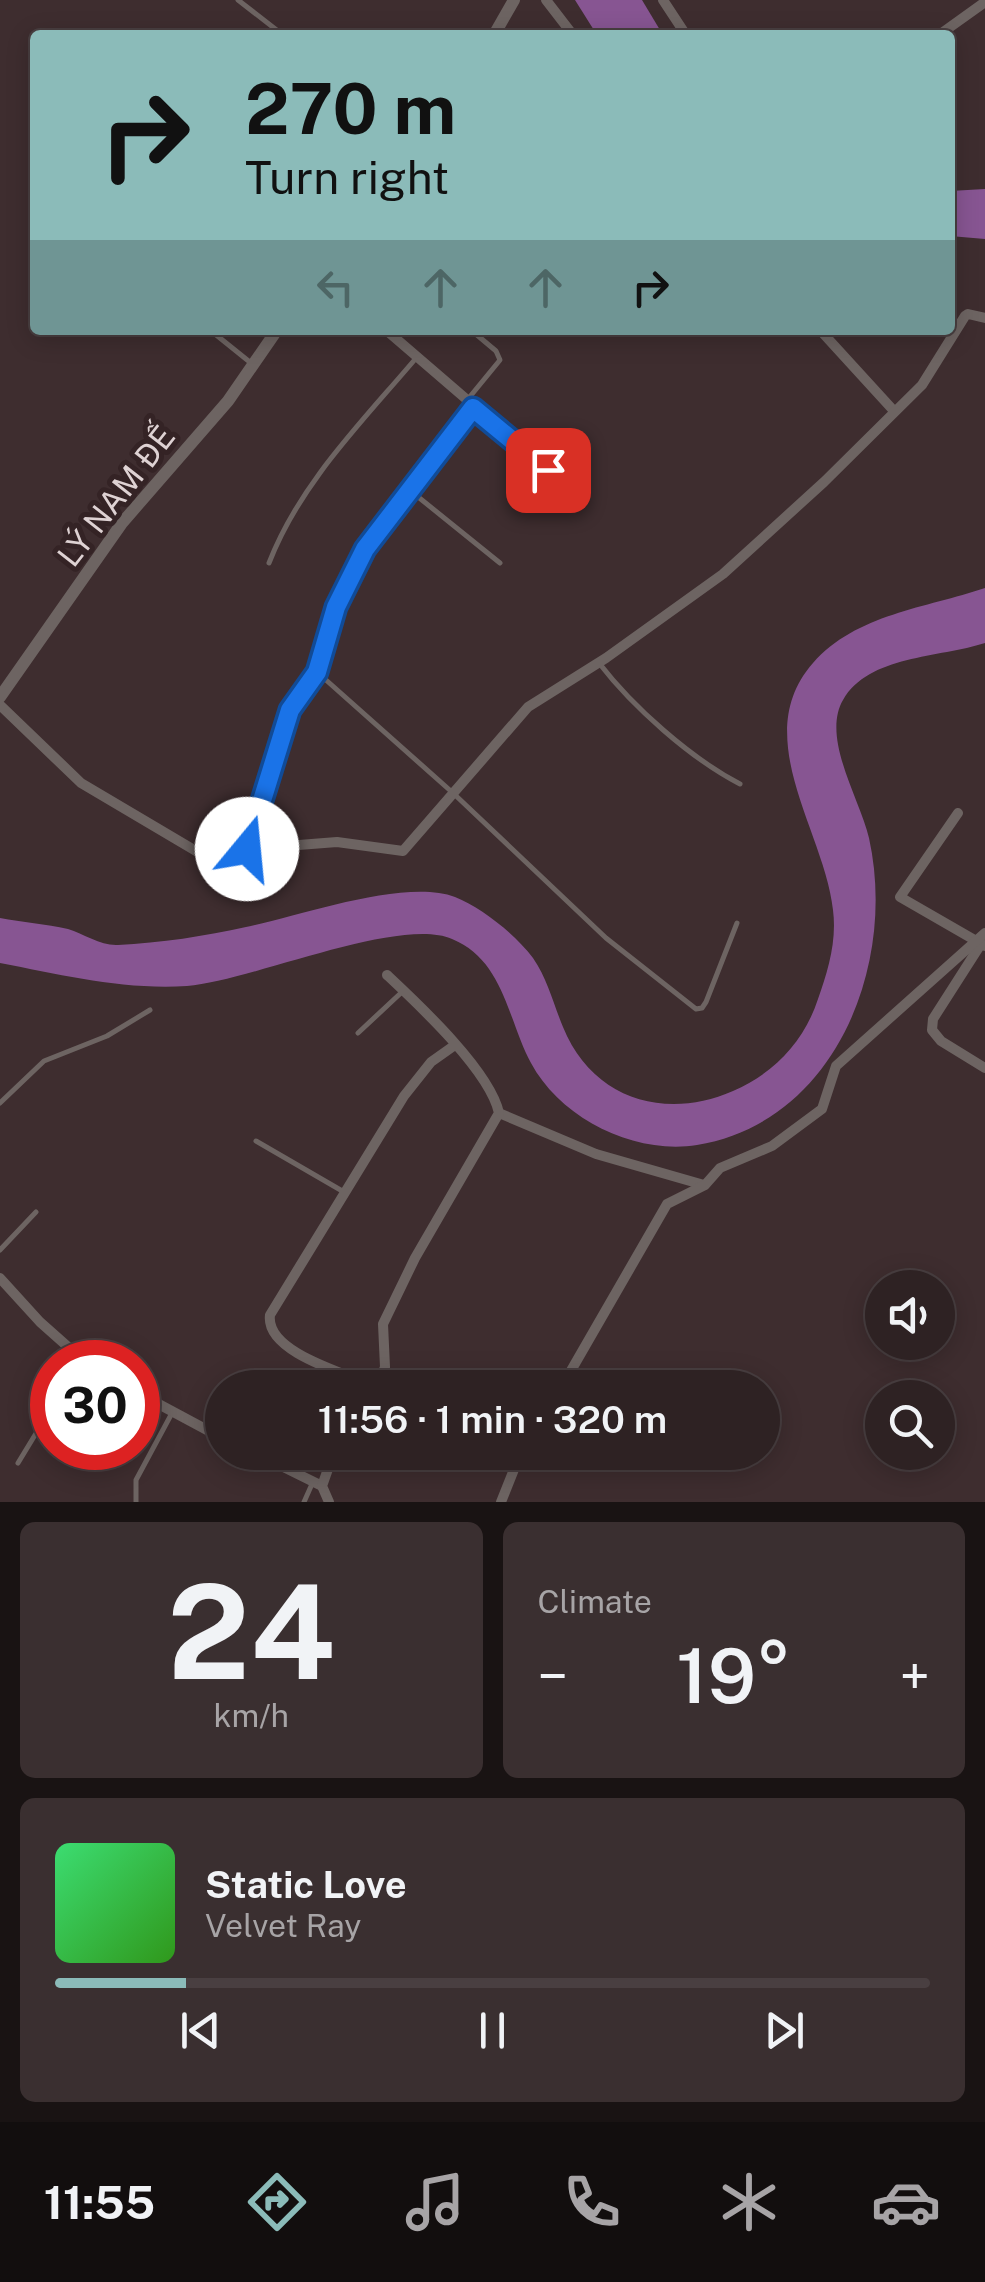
<!DOCTYPE html>
<html lang="en">
<head>
<meta charset="utf-8">
<style>
  :root { --surface:#2e2223; --page:#3a2f30; --text:#f1f3f6; --muted:#a7a4a6; --line:#493f41; --accent:#8bbbb9 }
  body { margin:0; font-family:"Public Sans",sans-serif; background:var(--page); color:var(--text); height:100vh; display:flex; flex-direction:column; font-size:38px; white-space:nowrap }
  * { box-sizing:border-box; margin:0 }
  p { font-size:32px; color:var(--muted) }
  .icon { flex:none; width:55px; height:55px; fill:none; stroke:currentColor; stroke-width:2; stroke-linecap:round; stroke-linejoin:round }
  .map { position:relative; height:1502px; overflow:hidden }
  .drawer { display:flex; flex-direction:column; gap:20px; padding:20px; background:#191313; flex:1 }
  .drawer>* { flex:none }
  .top-card { position:absolute; left:30px; top:30px; width:925px; height:305px; border-radius:10px; box-shadow:0 5px 25px #0003,0 0 0 2px var(--line); background:#8bbbb9; color:#111; overflow:hidden }
  .fabs { position:absolute; left:865px; top:1270px; display:grid; gap:20px }
  .fabs a { display:grid; place-items:center; width:90px; height:90px; border-radius:50%; background:var(--surface); box-shadow:0 5px 25px #0003,0 0 0 2px var(--line); font-size:50px }
  .speed { position:absolute; left:30px; top:1340px; display:flex; gap:20px; font-size:50px; font-weight:700; text-align:center }
  .speed>* { display:grid; place-content:center; width:130px; height:130px; border-radius:50%; background:var(--surface); box-shadow:0 5px 25px #0003,0 0 0 2px var(--line); line-height:1 }
  .speed .limit { border:15px solid #d22; background:#fff; color:#111 }
  .pin { position:absolute; display:grid; place-items:center; width:85px; height:85px; color:#fff; margin:-42px; border-radius:20px; box-shadow:0 5px 15px #0006 }
  .me { position:absolute; width:110px; margin:-55px; rotate:17deg; stroke-linejoin:round; filter:drop-shadow(0 0 8px #0008) }
  .turn { display:flex; align-items:center; gap:35px; height:210px; padding:0 50px; font-size:45px }
  .turn .icon { width:130px; height:130px; stroke-width:2.5 }
  .turn b { display:block; font-size:70px; line-height:85px }
  .lanes { display:flex; align-items:center; height:95px; padding:0 50px; background:#0003; justify-content:center; gap:50px; direction:ltr }
  .lanes .off { opacity:.35 }
  .big { font-size:75px; font-weight:600; line-height:1.1 }
  .drawer .card { flex:1; display:flex; flex-direction:column; justify-content:center; gap:15px; min-width:0; padding:0 35px; border-radius:15px; background:var(--page) }
  .drawer .dial { align-items:center; gap:0 }
  .dial b { font-size:130px; line-height:1 }
  .song { display:flex; align-items:center; gap:30px }
  .cover { width:120px; height:120px; border-radius:15px; background:linear-gradient(135deg,hsl(140 70% 55%),hsl(110 70% 35%)) }
  .played { height:10px; border-radius:5px; background:linear-gradient(90deg,var(--accent) 15%,var(--line) 15%) }
  .keys { display:flex; justify-content:space-around; direction:ltr }
  .heat { display:flex; justify-content:space-between; align-items:center; font-size:55px; direction:ltr }
  .drawer .tiles { flex:1; display:grid; gap:20px; grid-template-columns:1fr 1fr }
  .card:last-child { grid-column:span 2 }
  .trip { position:absolute; left:205px; top:1370px; width:575px; height:100px; border-radius:50px; background:var(--surface); box-shadow:0 5px 25px #0003,0 0 0 2px var(--line); font-weight:600; line-height:100px; text-align:center }
  .tabs { display:flex; height:160px; justify-content:space-around; align-items:center; background:#120e0e; color:var(--muted) }
  .tabs .icon { width:70px; height:70px }
  .tabs .selected { color:var(--accent) }
  .tabs b { font-size:45px; color:var(--text) }
  .map>svg:first-child { display:block }
</style>
</head>
<body>
<div class="map">
<svg width="985" height="1502" viewBox="0 0 985 1502">
  <rect width="100%" height="100%" fill="#3e2d2f"/>
  <g fill="#875592">
    <polygon points="575,0 642,0 663,35 597,35"/>
    <polygon points="985,189 985,239 950,236 950,191"/>
    <path d="M 985,588 L 985,643 C 939,658 869,655 843,700 C 821,738 860,799 869,838 C 897,964 836,1122 697,1145 C 635,1155 561,1119 531,1063 C 508,1021 504,960 452,939 C 399,916 251,981 187,986 C 122,990 63,975 0,963 L 0,918 C 22,922 46,924 68,929 C 84,934 101,946 118,945 C 160,943 206,936 246,927 C 300,916 405,878 455,897 C 482,908 515,934 533,958 C 548,980 553,1003 563,1027 C 592,1099 665,1121 733,1091 C 774,1073 804,1042 818,999 C 828,971 837,941 833,910 C 825,832 748,737 813,663 C 856,614 926,608 985,588 Z"/>
  </g>
  <g fill="none" stroke-linecap="round" stroke-linejoin="round">
    <g stroke="#6d6462" stroke-width="5">
      <polyline points="238,0 283,35"/>
      <polyline points="210,330 251,363"/>
      <polyline points="468,399 500,360 496,351 471,330"/>
      <polyline points="412,492 500,563"/>
      <path d="M 269,563 C 300,483 362,422 417,357"/>
      <path d="M 599,663 C 633,707 690,758 740,784"/>
      <polyline points="317,672 453,793 606,938 696,1009 702,1008 706,1002 737,923"/>
      <polyline points="358,1033 403,991"/>
      <polyline points="0,1103 44,1061 107,1036 150,1010"/>
      <polyline points="256,1141 344,1192"/>
      <polyline points="0,1250 36,1212"/>
      <polyline points="18,1463 52,1407"/>
      <polyline points="136,1502 136,1480 172,1413"/>
      <polyline points="304,1502 312,1484"/>
    </g>
    <g stroke="#6d6462" stroke-width="10">
      <polyline points="546,0 573,35"/>
      <polyline points="663,0 686,35"/>
      <polyline points="939,35 985,2"/>
      <polyline points="386,330 573,491"/>
      <polyline points="820,330 894,411"/>
      <polyline points="0,705 81,783 201,854 234,857 247,849 337,842 403,851 528,707 606,658 723,574 824,482 922,385 965,316 968,314 985,318"/>
      <polyline points="958,813 900,897 985,946"/>
      <polyline points="247,849 290,710 317,672 336,607 365,549 473,408"/>
      <polyline points="981,944 933,1019 932,1030 941,1041 985,1068"/>
      <polyline points="499,1113 596,1154 704,1185"/>
      <polyline points="0,1278 40,1322 85,1362"/>
      <path d="M 377,1387 C 348,1374 265,1353 270,1315 L 404,1096 L 431,1062 L 455,1045"/>
      <path d="M 377,1388 L 385,1367 L 383,1324 L 415,1258 L 499,1113 C 490,1071 419,1005 387,975"/>
      <polyline points="561,1388 667,1204 705,1185 720,1168 772,1146 822,1109 836,1066 985,933"/>
      <polyline points="138,1393 222,1438"/>
      <polyline points="253,1452 322,1486"/>
      <polyline points="329,1502 322,1486 334,1452"/>
      <polyline points="501,1502 521,1452"/>
    </g>
    <g stroke="#6d6462" stroke-width="12">
      <polyline points="494,35 514,0"/>
      <polyline points="0,697 122,523 228,401 277,330"/>
    </g>
  </g>
  <g fill="none" stroke-linecap="round" stroke-linejoin="round">
    <defs>
      <polyline id="route" points="247,849 290,710 317,672 336,607 365,549 473,408 548,470"/>
    </defs>
    <use href="#route" stroke="#114b97" stroke-width="25"/>
    <use href="#route" stroke="#1a73e8" stroke-width="18"/>
  </g>
  <g text-anchor="middle" dominant-baseline="central" stroke-width="10" stroke-linejoin="round" paint-order="stroke">
    <g font-size="32" fill="#ded2d3" stroke="#342325">
      <text transform="translate(116 496) rotate(-52)">LÝ NAM ĐẾ</text>
    </g>
  </g>
</svg>
<div class="fabs">
<a><svg class="icon" aria-label="sound" viewBox="0 0 24 24"><path d="M4 9h4l5-4v14l-5-4H4zM17 9q2 3 0 6"/></svg></a>
<a><svg class="icon" aria-label="search" viewBox="0 0 24 24"><circle cx="10" cy="10" r="6"/><path d="M15 15l6 6"/></svg></a>
</div>
<div class="speed"><div class="limit">30</div></div>
<div class="pin" style="left:548px;top:470px;background:#d93025"><svg class="icon" aria-label="arrive" viewBox="0 0 24 24"><path d="M6 21V4h12l-3 4 3 4H6"/></svg></div>
<svg class="me" style="left:247px;top:849px" viewBox="-20 -20 40 40"><circle r="19" fill="#fff"/><path d="M0-13L10 11 0 6-10 11z" fill="#1a73e8"/></svg>
<div class="trip">11:56 · 1 min · 320 m</div>
<div class="top-card">
<div class="turn"><svg class="icon" aria-label="right" viewBox="0 0 24 24"><path d="M7 20v-9h11M14 6l5 5-5 5"/></svg><div><b>270 m</b>Turn right</div></div>
<div class="lanes"><svg class="icon off" aria-label="left" viewBox="0 0 24 24"><path d="M17 20v-9H6M10 6l-5 5 5 5"/></svg><svg class="icon off" aria-label="ahead" viewBox="0 0 24 24"><path d="M12 20V5M6 11l6-6 6 6"/></svg><svg class="icon off" aria-label="ahead" viewBox="0 0 24 24"><path d="M12 20V5M6 11l6-6 6 6"/></svg><svg class="icon" aria-label="right" viewBox="0 0 24 24"><path d="M7 20v-9h11M14 6l5 5-5 5"/></svg></div>
</div>
</div>
<section class="drawer">
<div class="tiles">
<div class="card dial"><b>24</b><p>km/h</p></div>
<div class="card"><p>Climate</p>
<div class="heat"><a>−</a><b class="big">19°</b><a>+</a></div>
</div>
<div class="card">
<div class="song"><i class="cover"></i><div><b>Static Love</b><p>Velvet Ray</p></div></div>
<div class="played"></div>
<div class="keys"><svg class="icon" aria-label="previous" viewBox="0 0 24 24"><path d="M18 5L8 12l10 7zM5 5v14"/></svg><svg class="icon" aria-label="pause" viewBox="0 0 24 24"><path d="M8 5v14M16 5v14"/></svg><svg class="icon" aria-label="next" viewBox="0 0 24 24"><path d="M6 5l10 7-10 7zM19 5v14"/></svg></div>
</div>
</div>
</section>
<nav class="tabs">
<b>11:55</b>
<svg class="icon selected" aria-label="directions" viewBox="0 0 24 24"><path d="M12 3l9 9-9 9-9-9zM9 14v-3h6M13 9l2 2-2 2"/></svg>
<svg class="icon" aria-label="music" viewBox="0 0 24 24"><path d="M9 18V5l10-2v13"/><circle cx="6" cy="18" r="3"/><circle cx="16" cy="16" r="3"/></svg>
<svg class="icon" aria-label="phone" viewBox="0 0 24 24"><path d="M5 4h4l2 5-3 2q2 4 5 5l2-3 5 2v4C11 20 4 13 5 4z"/></svg>
<svg class="icon" aria-label="climate" viewBox="0 0 24 24"><path d="M12 3v18M4 7l16 10M4 17L20 7"/></svg>
<svg class="icon" aria-label="car" viewBox="0 0 24 24"><path d="M5 17H2v-5l4-1 3-4h7l3 4 3 1v5h-3M9 17h6M6 11h13"/><circle cx="7" cy="17" r="2"/><circle cx="17" cy="17" r="2"/></svg>
</nav>
</body>
</html>
